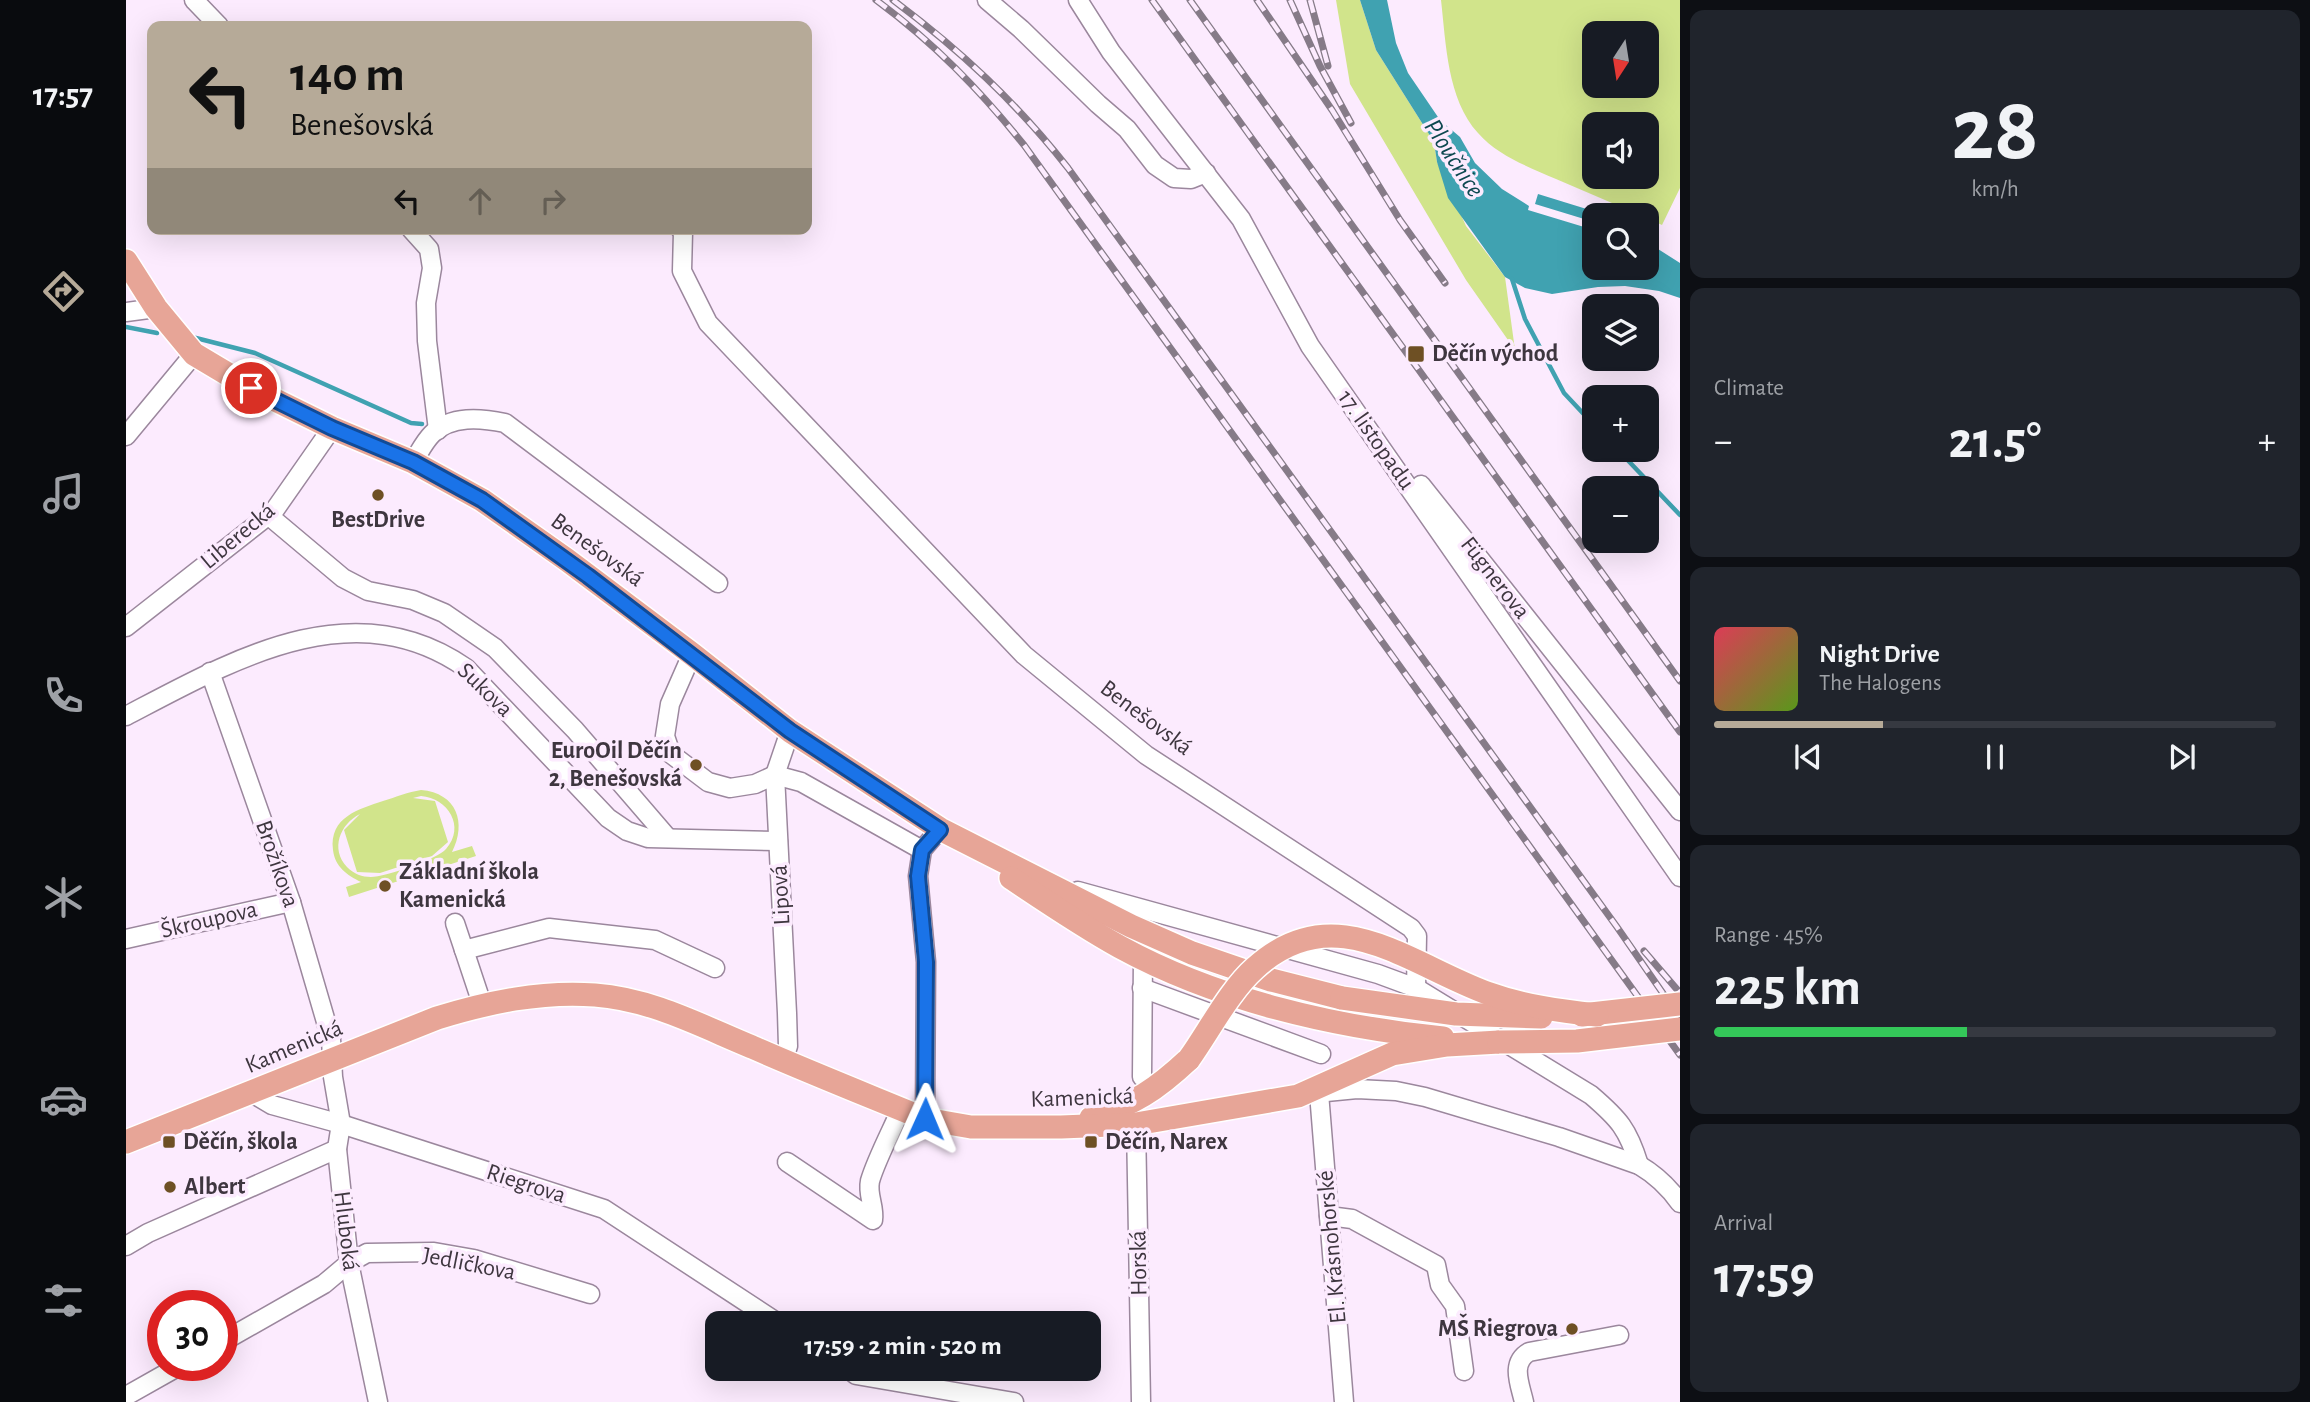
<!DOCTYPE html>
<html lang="en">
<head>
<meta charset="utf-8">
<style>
  :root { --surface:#171b24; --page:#20242c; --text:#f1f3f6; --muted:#9ea1a6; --line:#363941; --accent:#b6aa98 }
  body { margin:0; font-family:"Alegreya Sans",sans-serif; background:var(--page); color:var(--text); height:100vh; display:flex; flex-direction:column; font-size:26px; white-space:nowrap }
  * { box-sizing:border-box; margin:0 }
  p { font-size:23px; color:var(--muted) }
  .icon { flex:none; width:38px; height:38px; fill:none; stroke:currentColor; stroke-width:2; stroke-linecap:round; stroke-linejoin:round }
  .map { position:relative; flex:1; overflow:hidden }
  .panel { display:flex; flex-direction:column; gap:10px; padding:10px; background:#0d0f14; width:630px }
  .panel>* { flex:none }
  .hud { position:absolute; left:21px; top:21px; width:665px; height:214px; border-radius:14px; box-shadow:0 7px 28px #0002; background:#b6aa98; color:#111; overflow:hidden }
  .needle { width:46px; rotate:192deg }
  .tools { position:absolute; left:1456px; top:21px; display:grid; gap:14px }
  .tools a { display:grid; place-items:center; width:77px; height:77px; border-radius:14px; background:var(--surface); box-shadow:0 7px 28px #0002; font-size:35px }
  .speed { position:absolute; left:21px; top:1290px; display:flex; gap:14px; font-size:35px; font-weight:700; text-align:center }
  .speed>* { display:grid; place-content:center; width:91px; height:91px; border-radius:50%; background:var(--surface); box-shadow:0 7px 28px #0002; line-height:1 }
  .speed .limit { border:10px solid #d22; background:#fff; color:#111 }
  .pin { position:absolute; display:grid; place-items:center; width:60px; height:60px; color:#fff; margin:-30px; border:4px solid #fff; border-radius:50%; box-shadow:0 2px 7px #0007 }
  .me { position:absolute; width:77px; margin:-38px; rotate:1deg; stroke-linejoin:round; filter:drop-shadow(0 0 5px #0008) }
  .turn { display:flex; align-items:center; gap:24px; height:147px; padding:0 28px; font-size:32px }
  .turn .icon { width:91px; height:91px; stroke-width:2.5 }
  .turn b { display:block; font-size:49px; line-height:60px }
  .lanes { display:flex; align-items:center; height:66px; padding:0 28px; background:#0003; justify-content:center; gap:35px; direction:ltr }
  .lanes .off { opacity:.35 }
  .big { font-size:52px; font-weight:600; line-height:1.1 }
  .panel .card { flex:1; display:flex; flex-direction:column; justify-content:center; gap:10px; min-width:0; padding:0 24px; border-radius:14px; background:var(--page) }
  .panel .dial { align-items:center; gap:0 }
  .dial b { font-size:91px; line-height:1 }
  .song { display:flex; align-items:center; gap:21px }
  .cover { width:84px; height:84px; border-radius:10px; background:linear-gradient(135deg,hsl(350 70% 55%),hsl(90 70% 35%)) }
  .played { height:7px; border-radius:4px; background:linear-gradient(90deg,var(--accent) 30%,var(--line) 30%) }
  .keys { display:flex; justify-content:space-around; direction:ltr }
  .heat { display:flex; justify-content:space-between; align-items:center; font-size:38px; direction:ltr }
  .charge { height:10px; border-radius:5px; background:linear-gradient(90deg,#34c759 45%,var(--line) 0) }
  .trip { position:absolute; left:579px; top:1311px; width:396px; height:70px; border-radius:14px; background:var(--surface); box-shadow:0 7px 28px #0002; font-weight:600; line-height:70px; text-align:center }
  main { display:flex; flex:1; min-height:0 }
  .tabs { display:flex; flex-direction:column; width:126px; justify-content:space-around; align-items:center; background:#090b0e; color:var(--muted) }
  .tabs .icon { width:49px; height:49px }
  .tabs .current { color:var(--accent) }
  .tabs b { font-size:32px; color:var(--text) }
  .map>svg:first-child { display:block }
</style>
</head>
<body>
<main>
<nav class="tabs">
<b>17:57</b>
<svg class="icon current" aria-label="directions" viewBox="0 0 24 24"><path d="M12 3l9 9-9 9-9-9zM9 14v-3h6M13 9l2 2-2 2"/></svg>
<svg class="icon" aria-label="music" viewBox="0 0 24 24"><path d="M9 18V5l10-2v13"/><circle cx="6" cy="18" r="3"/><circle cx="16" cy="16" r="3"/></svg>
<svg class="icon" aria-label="phone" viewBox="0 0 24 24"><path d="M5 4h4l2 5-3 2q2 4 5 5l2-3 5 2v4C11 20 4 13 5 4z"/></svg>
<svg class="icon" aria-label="climate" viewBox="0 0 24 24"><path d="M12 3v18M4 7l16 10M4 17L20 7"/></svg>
<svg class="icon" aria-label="car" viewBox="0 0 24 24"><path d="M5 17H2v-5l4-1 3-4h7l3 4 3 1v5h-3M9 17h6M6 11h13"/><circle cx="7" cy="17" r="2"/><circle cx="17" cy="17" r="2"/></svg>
<svg class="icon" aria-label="filters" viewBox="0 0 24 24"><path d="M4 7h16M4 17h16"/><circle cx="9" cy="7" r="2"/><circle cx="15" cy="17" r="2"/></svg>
</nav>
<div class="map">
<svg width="1554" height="1402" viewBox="0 0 1554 1402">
  <rect width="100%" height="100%" fill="#fcebfe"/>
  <g fill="#d1e48b" fill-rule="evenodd">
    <polygon points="1210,0 1234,0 1250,50 1308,142 1311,162 1340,226 1379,277 1389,350 1340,280 1224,84"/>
    <path d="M 1315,0 L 1554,0 L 1554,188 L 1536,225 L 1521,218 L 1521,215 L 1514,215 C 1486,203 1458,191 1430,179 C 1403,167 1372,156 1352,133 C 1321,99 1320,43 1315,0 ZM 1521,33 L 1521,86 L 1468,86 L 1468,33 ZM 1468,124 L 1521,124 L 1521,177 L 1468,177 Z"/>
    <path d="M 295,790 C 331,793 341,823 326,852 L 346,846 L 350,856 L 223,897 L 220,887 L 235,882 C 221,875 209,867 207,850 C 203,817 233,809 257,801 C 270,797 282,792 295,790 ZM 295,796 C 322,798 340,827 320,849 C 312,859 259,877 245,877 C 236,877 228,874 221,867 C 204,849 214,824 234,814 L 218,830 L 231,872 L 254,873 L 306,856 L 322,842 L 309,801 L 287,798 Z"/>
  </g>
  <g fill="#40a2b1">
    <polygon points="1234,0 1261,0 1270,43 1282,73 1314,120 1334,137 1349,163 1376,189 1403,206 1402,210 1468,230 1468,268 1521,268 1521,242 1554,263 1554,298 1533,291 1499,286 1472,287 1426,294 1399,288 1379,277 1322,198 1311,162 1308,142 1250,50"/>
    <polygon points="1412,194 1480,215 1468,215 1468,222 1409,204"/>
  </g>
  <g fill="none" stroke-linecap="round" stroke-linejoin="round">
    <g stroke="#40a2b1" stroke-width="4.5">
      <polyline points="1386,279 1399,319 1438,393 1468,425"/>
      <polyline points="0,327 31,333"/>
      <polyline points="66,337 129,353 285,423 296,424"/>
      <polyline points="1492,450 1554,515"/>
    </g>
    <defs>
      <g id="minor">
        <polyline points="68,0 93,26"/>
        <polyline points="861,0 895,29 972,104 1001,129 1029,165 1048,178 1065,179 1080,173"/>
        <polyline points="952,0 985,52 1115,219 1184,346 1554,877"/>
        <polyline points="285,229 303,249 306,268 300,303 301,341 312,430"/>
        <polyline points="554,229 557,232 556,271 582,323 898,655 1020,755 1285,928 1291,936 1290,988"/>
        <polyline points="0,312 30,308"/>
        <polyline points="0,436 68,354"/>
        <path d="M 287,462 C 293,453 298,442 306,434 C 325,415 355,418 379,423 L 592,583"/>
        <polyline points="1295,485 1554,811"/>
        <polyline points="142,515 217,578 242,591 287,600 318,613 369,648 449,730 542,838"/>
        <polyline points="0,627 148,511 206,428"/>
        <polyline points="566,654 544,704 539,736 545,754 582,782 604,788 629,784 649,775 675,782 796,850"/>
        <polyline points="84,672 165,902 205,1039 207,1077 215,1124 211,1149 223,1263 252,1402"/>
        <path d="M 0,716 C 105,661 227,589 340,668 L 482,818 L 501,831 L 522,838 L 652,841"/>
        <path d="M 952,891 L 1252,974 L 1290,988 L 1465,1095 C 1493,1119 1502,1129 1513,1165"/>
        <polyline points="329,923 356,1004"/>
        <polyline points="0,939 165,902"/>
        <polyline points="338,950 423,928 529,940 589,968"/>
        <polyline points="1016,988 1195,1054"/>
        <polyline points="657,1061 662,1046 661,1013 649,775 664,731"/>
        <polyline points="1016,1077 1017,957"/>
        <polyline points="126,1093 146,1105 215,1124 478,1209 652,1323"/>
        <path d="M 1190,1093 L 1231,1089 L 1270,1091 L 1299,1097 L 1433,1137 L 1513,1165 C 1530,1175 1542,1186 1554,1203"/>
        <polyline points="1193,1093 1218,1402"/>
        <polyline points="799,1119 800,962 792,876 796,850 814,829"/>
        <polyline points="1010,1124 1015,1402"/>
        <path d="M 661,1162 L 747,1220 C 749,1206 741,1195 744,1181 C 750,1160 766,1130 775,1109"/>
        <polyline points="1203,1216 1226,1219 1310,1265 1314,1285 1329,1306 1338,1371"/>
        <polyline points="0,1246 22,1233 211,1149"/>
        <polyline points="96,1342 198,1284 223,1263 241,1253 308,1252 348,1259 464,1294"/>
        <polyline points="721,1368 730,1375 888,1402"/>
        <polyline points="0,1396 55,1365"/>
        <path d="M 1398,1402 C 1394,1384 1384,1363 1403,1352 L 1493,1335"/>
      </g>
      <g id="major">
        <polyline points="0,261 30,308 68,354 125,388 206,428 287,462 356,500 441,560 566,654 664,731 814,829 1005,926 1066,953 1145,980 1216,998"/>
        <path d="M 885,878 C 921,902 956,926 994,947 C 1091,1000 1208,1027 1317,1038"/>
        <path d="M 965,1118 C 1008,1104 1030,1090 1063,1059"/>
        <path d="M 0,1142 L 311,1018 C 363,1002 415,991 469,995 C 525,999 575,1026 626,1047 C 683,1072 741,1095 799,1119 L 845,1127 L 935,1127 L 1010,1124 L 1172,1096 L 1266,1054 L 1321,1045 L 1373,1042"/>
      </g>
    </defs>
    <use href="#minor" stroke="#9b879d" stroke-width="21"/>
    <use href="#major" stroke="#fff" stroke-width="26"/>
    <use href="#minor" stroke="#fff" stroke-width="18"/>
    <use href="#major" stroke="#e7a597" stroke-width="23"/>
    <defs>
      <g id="rail">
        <path d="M 750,0 C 808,43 853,89 898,145 L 1554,1055"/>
        <path d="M 767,0 C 835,51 889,101 942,168 L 1491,927 L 1554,1018"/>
        <polyline points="1026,0 1554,732"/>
        <polyline points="1064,0 1554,681"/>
        <polyline points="1131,0 1206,110 1274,220 1319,283"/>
        <polyline points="1164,0 1194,66 1225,123"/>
        <polyline points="1184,0 1202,66"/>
        <polyline points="1518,951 1554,993"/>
      </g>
    </defs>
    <use href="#rail" stroke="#867b88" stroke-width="7"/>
    <use href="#rail" stroke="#fcebfe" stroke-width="4.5" stroke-dasharray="13" stroke-linecap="butt"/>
    <defs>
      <g id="major-bridge">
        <polyline points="1216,998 1330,1014 1415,1017"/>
        <polyline points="1456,1015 1554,1004"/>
        <polyline points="1373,1042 1451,1041 1554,1029"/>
        <path d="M 1063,1059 C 1083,1031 1104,990 1129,968 C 1208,896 1282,964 1361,993 C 1397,1006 1434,1011 1471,1015"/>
      </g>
    </defs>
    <use href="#major-bridge" stroke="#fff" stroke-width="26" stroke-linecap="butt"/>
    <use href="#major-bridge" stroke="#e7a597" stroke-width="23"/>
  </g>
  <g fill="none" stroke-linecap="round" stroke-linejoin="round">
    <defs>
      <polyline id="route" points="125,388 206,428 287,462 356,500 462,576 664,731 814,830 796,850 792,876 800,962 799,1119"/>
    </defs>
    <use href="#route" stroke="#114b97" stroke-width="18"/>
    <use href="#route" stroke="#1a73e8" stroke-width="12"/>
  </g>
  <g fill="#6e5024" stroke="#fcebfe" stroke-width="2.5">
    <rect x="1281" y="345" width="18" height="18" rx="3.5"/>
    <circle cx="252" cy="495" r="7"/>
    <circle cx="570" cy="765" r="7"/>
    <circle cx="259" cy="886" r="7"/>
    <rect x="36" y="1135" width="14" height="14" rx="3.5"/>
    <rect x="958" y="1135" width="14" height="14" rx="3.5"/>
    <circle cx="44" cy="1187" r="7"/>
    <circle cx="1446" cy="1329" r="7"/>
  </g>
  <g text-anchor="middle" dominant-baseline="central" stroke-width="7" stroke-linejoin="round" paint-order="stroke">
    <g font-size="24" font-weight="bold" fill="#3e363f" stroke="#fcebfe" text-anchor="start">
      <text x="1306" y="354">Děčín východ</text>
      <text x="252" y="520" text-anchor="middle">BestDrive</text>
      <text x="556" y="751" text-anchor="end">EuroOil Děčín<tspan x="556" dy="28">2, Benešovská</tspan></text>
      <text x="273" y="872">Základní škola<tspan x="273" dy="28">Kamenická</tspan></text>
      <text x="57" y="1142">Děčín, škola</text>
      <text x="979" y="1142">Děčín, Narex</text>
      <text x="58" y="1187">Albert</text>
      <text x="1432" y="1329" text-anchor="end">MŠ Riegrova</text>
    </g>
    <g font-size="24" fill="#3e363f" stroke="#fcebfe">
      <text transform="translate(1250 440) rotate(55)">17. listopadu</text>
      <text transform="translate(112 536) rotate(-40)">Liberecká</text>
      <text transform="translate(471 550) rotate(36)">Benešovská</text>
      <text transform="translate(1369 578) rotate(52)">Fügnerova</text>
      <text transform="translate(359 690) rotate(44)">Sukova</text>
      <text transform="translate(1020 718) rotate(37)">Benešovská</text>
      <text transform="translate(151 864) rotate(71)">Brožíkova</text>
      <text transform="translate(655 895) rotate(-93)">Lipová</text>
      <text transform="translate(83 920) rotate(-13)">Škroupova</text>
      <text transform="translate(168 1047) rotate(-23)">Kamenická</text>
      <text transform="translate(956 1098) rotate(-2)">Kamenická</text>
      <text transform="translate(400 1184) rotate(18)">Riegrova</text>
      <text transform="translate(220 1231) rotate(83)">Hluboká</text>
      <text transform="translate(1206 1247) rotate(-95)">El. Krásnohorské</text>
      <text transform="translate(1013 1263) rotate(-91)">Horská</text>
      <text transform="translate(343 1264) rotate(11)">Jedličkova</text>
    </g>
    <g font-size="26" font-style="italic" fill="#0d4850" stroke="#fcebfe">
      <text transform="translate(1328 158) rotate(57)">Ploučnice</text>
    </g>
  </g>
</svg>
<div class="tools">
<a><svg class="needle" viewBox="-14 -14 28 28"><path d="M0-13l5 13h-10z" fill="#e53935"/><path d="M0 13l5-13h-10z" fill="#9ea1a6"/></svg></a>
<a><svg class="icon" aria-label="sound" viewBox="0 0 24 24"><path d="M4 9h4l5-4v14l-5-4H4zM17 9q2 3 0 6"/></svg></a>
<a><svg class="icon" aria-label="search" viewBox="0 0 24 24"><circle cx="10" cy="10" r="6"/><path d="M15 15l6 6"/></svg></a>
<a><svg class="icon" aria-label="layers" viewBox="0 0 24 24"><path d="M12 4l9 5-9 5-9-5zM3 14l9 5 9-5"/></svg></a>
<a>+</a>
<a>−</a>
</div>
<div class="speed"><div class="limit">30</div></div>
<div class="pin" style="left:125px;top:388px;background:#d93025"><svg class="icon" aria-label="arrive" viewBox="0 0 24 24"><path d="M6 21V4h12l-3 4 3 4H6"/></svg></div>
<svg class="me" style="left:799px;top:1119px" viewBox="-20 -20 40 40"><path d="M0-17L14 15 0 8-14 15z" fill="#1a73e8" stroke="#fff" stroke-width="4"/></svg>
<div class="trip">17:59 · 2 min · 520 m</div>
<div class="hud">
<div class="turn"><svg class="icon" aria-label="left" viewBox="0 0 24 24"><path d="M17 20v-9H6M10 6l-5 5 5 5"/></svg><div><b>140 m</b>Benešovská</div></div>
<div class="lanes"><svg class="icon" aria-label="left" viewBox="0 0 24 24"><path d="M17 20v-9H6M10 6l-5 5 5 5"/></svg><svg class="icon off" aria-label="ahead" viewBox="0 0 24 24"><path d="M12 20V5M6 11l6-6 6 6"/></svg><svg class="icon off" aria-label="right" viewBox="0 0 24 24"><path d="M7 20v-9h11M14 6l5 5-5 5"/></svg></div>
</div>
</div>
<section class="panel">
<div class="card dial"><b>28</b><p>km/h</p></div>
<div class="card"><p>Climate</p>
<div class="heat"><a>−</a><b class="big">21.5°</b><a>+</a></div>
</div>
<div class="card">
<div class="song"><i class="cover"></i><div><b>Night Drive</b><p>The Halogens</p></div></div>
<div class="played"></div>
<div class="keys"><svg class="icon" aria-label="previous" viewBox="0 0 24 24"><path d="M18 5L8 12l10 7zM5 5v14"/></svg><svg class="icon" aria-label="pause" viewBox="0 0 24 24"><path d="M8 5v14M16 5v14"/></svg><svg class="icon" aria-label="next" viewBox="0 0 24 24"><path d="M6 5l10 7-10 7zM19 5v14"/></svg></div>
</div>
<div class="card"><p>Range · 45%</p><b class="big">225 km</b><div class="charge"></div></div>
<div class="card"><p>Arrival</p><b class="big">17:59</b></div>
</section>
</main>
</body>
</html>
